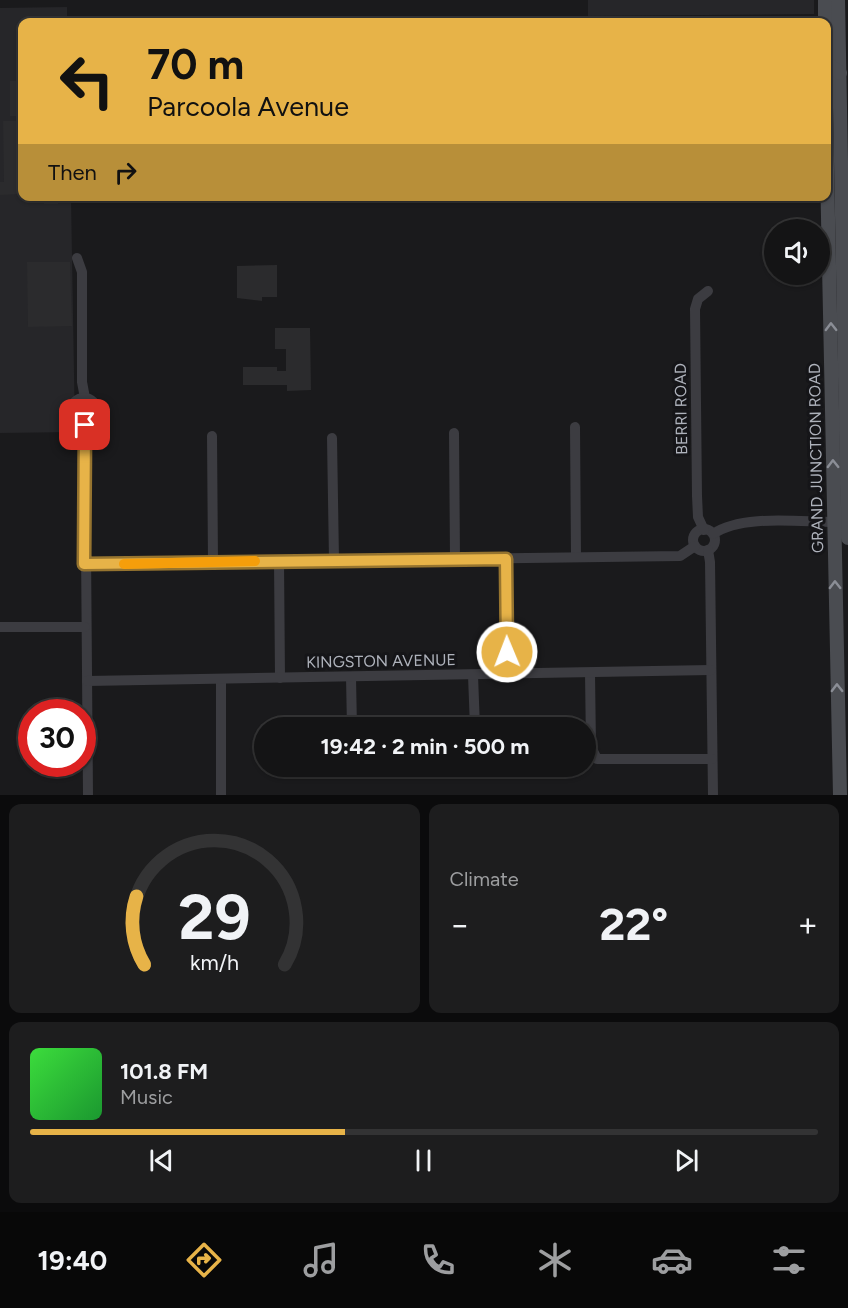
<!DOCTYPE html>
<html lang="en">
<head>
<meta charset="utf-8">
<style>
  :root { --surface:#141415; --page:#1d1d1e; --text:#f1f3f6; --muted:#9d9ea0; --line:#333334; --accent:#e7b348 }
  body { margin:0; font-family:Figtree,sans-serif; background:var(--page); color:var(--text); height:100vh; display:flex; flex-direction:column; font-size:22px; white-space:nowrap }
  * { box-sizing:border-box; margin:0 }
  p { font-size:20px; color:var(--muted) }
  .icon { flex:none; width:33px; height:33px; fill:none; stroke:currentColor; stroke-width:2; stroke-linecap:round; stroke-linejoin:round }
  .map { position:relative; height:795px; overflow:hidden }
  .drawer { display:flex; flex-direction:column; gap:9px; padding:9px; background:#0b0b0c; flex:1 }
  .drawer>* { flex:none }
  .banner { position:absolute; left:18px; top:18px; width:813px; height:183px; border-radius:12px; box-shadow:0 2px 4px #0004,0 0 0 2px var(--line); background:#e7b348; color:#111; overflow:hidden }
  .tools { position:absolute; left:764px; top:219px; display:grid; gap:12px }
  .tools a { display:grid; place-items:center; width:66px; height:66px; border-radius:50%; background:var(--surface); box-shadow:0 2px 4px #0004,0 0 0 2px var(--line); font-size:30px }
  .speed { position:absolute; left:18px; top:699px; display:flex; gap:12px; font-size:30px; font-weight:700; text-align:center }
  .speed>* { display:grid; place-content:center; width:78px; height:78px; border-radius:50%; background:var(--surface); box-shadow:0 2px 4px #0004,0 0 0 2px var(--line); line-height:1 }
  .speed .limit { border:9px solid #d22; background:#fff; color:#111 }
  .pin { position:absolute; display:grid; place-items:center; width:51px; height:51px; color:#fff; margin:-26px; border-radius:12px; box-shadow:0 3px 9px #0006 }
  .me { position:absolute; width:66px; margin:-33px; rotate:359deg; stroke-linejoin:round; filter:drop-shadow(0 0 4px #0008) }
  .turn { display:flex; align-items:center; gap:21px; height:126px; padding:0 30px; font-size:27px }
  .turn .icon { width:78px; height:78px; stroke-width:2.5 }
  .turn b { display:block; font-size:42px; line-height:51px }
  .then { display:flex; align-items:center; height:57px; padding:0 30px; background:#0003; gap:12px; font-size:22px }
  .big { font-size:45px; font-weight:700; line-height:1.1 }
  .drawer .tile { flex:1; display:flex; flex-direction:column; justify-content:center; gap:9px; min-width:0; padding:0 21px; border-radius:12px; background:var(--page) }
  .drawer .dial { align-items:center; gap:0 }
  .dial svg { height:156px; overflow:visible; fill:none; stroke:var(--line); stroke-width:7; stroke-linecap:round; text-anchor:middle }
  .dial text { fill:var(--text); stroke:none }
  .song { display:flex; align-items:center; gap:18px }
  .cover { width:72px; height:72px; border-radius:9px; background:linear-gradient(135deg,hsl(120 70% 55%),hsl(130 70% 35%)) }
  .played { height:6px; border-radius:3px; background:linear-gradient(90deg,var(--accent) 40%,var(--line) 40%) }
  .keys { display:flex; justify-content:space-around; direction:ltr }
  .heat { display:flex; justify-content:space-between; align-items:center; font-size:33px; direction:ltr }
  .drawer .tiles { flex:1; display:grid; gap:9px; grid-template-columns:1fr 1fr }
  .tile:last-child { grid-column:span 2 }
  .trip { position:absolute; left:254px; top:717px; width:342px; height:60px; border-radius:30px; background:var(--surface); box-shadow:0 2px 4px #0004,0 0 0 2px var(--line); font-weight:700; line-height:60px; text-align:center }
  .tabs { display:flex; height:96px; justify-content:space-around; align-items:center; background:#080808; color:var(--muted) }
  .tabs .icon { width:42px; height:42px }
  .tabs .current { color:var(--accent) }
  .tabs b { font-size:27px; color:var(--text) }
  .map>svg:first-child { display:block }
</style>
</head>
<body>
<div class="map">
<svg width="848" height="795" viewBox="0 0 848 795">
  <rect width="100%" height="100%" fill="#1a1a1c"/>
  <g fill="#262629">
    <polygon points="588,0 814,0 814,14 588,16"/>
    <polygon points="67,7 67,22 22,22 22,196 71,197 75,432 0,433 0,8"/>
  </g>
  <g fill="#2b2b2d">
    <rect x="10" y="81" width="12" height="35"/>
    <polygon points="3,121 18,121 16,182 22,182 22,194 0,195 0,182 4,182"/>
    <rect x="44" y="196" width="14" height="8"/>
    <polygon points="27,262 70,262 72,326 28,327"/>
    <polygon points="277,265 277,297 262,297 262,301 237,298 237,266"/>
    <polygon points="275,328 310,328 311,390 287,391 287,385 243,385 243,367 277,367 277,371 286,371 286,349 275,349"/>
  </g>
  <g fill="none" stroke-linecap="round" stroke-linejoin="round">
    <g stroke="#3c3c41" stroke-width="10">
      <polyline points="77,258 82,272 82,382 85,398"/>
      <circle cx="84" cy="411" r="13"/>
      <polyline points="85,425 88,795"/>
      <polyline points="575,427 576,557"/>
      <polyline points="454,433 455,559"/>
      <polyline points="212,436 213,562"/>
      <polyline points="332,438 334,560"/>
      <circle cx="704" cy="540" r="11"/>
      <polyline points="704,530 698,517 697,496 695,309 698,299 708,291"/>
      <path d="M 713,534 C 742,514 799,522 834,522"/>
      <polyline points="708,550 710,562 713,795"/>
      <polyline points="506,559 507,675"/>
      <polyline points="279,561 280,678"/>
      <polyline points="84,564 680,556 695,546"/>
      <polyline points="0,627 85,627"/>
      <polyline points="590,673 591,747 597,759 712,759"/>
      <polyline points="473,675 475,728"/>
      <polyline points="351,677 352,728"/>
      <polyline points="221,679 221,795"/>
      <polyline points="87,681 711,670"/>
    </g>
    <g stroke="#4a4c51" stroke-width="14">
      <polyline points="825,0 825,22"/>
      <polyline points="838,0 848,538"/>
      <polyline points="826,63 840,73"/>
      <polyline points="826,121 840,795"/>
    </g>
  </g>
  <defs><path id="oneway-chevron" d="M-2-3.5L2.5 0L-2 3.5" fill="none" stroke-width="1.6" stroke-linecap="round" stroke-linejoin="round" transform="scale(1.5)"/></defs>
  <g stroke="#8b8e96">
    <use href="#oneway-chevron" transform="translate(831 327) rotate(-91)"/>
    <use href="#oneway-chevron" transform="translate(833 464) rotate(-91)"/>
    <use href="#oneway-chevron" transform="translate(835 585) rotate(-91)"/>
    <use href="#oneway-chevron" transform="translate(837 688) rotate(-91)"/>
  </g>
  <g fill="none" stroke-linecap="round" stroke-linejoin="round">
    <defs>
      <polyline id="route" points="85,425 84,564 506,559 507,652"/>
    </defs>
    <use href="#route" stroke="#96742f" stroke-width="15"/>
    <use href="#route" stroke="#e7b348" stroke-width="10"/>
    <polyline stroke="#f59e0b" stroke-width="10" points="124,564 255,561"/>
  </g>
  <g text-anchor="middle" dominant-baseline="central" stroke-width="6" stroke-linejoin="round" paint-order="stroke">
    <g font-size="16" fill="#aeb2bb" stroke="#151518">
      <text transform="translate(681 409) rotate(-91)">BERRI ROAD</text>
      <text transform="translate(816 458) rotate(-91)">GRAND JUNCTION ROAD</text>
      <text transform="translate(381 661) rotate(-1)">KINGSTON AVENUE</text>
    </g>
  </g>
</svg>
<div class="tools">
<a><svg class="icon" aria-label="sound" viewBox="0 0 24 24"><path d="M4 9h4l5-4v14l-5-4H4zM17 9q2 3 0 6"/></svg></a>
</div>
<div class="speed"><div class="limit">30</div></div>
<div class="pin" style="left:85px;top:425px;background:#d93025"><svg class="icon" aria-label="arrive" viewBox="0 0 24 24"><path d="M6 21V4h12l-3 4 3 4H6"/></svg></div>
<svg class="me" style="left:507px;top:652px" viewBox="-20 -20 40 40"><circle r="17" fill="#e7b348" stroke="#fff" stroke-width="3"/><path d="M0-11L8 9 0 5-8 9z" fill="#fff"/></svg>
<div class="trip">19:42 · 2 min · 500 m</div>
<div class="banner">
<div class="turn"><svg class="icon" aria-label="left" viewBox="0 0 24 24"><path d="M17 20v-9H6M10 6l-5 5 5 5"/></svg><div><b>70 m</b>Parcoola Avenue</div></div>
<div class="then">Then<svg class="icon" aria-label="right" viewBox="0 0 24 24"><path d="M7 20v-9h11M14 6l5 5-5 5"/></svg></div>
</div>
</div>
<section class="drawer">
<div class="tiles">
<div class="tile dial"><svg viewBox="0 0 100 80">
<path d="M14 69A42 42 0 1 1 86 69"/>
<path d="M14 69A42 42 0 0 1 10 34" stroke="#e7b348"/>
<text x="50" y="56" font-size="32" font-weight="700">29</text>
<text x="50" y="72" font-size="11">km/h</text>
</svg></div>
<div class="tile"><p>Climate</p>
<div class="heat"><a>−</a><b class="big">22°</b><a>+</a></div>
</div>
<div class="tile">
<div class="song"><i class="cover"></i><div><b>101.8 FM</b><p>Music</p></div></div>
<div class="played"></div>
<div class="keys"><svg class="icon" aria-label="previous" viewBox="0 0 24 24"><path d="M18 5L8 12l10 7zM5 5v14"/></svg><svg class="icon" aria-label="pause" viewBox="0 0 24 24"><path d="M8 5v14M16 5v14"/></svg><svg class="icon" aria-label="next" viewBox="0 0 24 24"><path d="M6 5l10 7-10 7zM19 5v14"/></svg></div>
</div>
</div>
</section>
<nav class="tabs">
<b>19:40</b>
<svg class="icon current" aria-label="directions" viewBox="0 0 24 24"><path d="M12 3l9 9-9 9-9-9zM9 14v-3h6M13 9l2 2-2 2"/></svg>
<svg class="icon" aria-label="music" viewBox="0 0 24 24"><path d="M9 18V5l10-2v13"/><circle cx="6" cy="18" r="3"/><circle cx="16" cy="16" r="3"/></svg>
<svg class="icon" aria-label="phone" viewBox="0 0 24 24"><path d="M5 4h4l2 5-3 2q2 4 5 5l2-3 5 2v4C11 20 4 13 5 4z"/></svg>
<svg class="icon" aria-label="climate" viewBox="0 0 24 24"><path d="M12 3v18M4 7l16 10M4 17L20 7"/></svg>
<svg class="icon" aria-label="car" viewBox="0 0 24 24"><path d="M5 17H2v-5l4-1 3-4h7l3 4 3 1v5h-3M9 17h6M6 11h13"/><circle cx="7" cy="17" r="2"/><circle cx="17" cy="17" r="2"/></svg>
<svg class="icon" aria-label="filters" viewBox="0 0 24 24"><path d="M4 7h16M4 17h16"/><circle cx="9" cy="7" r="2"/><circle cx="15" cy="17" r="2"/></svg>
</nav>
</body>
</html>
